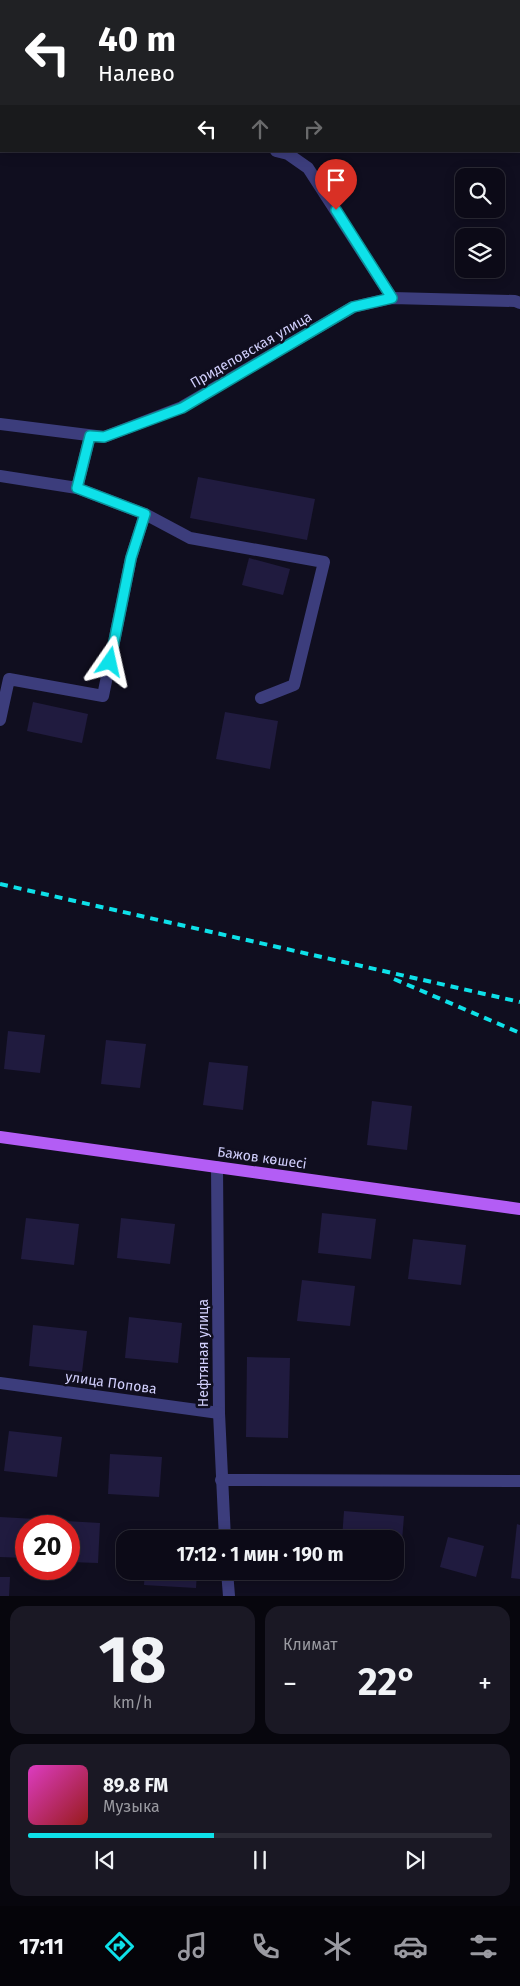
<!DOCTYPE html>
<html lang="ru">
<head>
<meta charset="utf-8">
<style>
  :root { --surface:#0c0a17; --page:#1a1824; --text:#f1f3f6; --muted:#9a9aa1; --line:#2c2b36; --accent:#0ee1e9 }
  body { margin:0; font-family:"Fira Sans",sans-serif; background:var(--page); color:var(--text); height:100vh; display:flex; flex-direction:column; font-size:19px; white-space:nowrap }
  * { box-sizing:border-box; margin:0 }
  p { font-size:16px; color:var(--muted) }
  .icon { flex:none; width:28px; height:28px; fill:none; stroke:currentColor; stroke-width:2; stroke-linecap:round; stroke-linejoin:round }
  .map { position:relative; height:1596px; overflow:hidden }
  .drawer { display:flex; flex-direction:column; gap:10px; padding:10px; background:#07060d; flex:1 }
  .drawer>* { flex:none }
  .top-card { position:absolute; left:0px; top:0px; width:520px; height:152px; box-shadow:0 2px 12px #0003,0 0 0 1px var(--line); background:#202124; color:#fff; overflow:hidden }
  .buttons { position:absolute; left:455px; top:168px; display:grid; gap:10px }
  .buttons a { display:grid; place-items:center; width:50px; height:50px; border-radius:10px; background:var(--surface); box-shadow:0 2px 12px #0003,0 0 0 1px var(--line); font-size:25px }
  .speed { position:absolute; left:15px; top:1515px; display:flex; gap:10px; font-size:25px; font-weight:700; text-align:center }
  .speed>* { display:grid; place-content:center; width:65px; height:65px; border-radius:50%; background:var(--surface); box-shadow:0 2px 12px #0003,0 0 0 1px var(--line); line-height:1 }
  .speed .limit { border:8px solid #d22; background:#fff; color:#111 }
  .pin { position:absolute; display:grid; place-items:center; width:42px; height:42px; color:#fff; margin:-51px -21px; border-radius:50% 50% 50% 0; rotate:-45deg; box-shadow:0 0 5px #0007 }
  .pin .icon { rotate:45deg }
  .me { position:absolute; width:55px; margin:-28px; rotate:11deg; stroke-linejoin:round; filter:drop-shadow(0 0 4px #0008) }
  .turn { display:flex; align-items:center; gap:18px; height:105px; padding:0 15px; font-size:22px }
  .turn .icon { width:65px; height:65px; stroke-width:2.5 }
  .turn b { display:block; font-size:35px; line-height:42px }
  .lanes { display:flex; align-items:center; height:48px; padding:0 15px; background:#0003; justify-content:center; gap:25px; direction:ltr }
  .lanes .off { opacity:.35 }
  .big { font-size:38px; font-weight:700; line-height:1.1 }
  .drawer .widget { flex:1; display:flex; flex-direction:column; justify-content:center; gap:8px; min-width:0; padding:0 18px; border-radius:15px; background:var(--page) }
  .drawer .dial { align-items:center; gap:0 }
  .dial b { font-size:65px; line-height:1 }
  .song { display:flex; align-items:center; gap:15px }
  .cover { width:60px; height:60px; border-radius:8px; background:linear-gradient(135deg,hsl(310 70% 55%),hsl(0 70% 35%)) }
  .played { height:5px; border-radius:2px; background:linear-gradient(90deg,var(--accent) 40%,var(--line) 40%) }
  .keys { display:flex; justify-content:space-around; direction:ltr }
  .heat { display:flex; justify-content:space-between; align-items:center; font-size:28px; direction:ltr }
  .drawer .tiles { flex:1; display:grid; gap:10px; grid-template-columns:1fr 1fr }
  .widget:last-child { grid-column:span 2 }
  .trip { position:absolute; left:116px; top:1530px; width:288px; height:50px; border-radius:15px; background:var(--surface); box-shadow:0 2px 12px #0003,0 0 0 1px var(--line); font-weight:700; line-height:50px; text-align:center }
  .menu { display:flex; height:80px; justify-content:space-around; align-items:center; background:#050409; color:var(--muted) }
  .menu .icon { width:35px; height:35px }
  .menu .current { color:var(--accent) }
  .menu b { font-size:22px; color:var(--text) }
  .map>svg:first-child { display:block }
</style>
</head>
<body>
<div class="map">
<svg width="520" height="1596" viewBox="0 0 520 1596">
  <rect width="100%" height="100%" fill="#100e1f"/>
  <g fill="#201b3f">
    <polygon points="198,477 315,499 307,540 190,518"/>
    <polygon points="249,558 290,569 283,595 242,585"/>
    <polygon points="33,702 88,714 82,743 27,731"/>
    <polygon points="225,712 278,721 270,769 216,759"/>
    <polygon points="8,1031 45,1035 40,1073 4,1069"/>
    <polygon points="106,1040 146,1044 140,1088 101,1084"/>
    <polygon points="209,1062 248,1066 243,1110 203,1105"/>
    <polygon points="372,1101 412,1106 407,1150 367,1145"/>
    <polygon points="322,1213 376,1219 371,1259 318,1253"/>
    <polygon points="26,1218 79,1224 74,1265 21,1259"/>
    <polygon points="121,1218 175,1224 170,1264 117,1258"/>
    <polygon points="413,1239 466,1245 461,1285 408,1279"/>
    <polygon points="302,1280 355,1286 350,1326 297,1321"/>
    <polygon points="129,1317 182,1323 178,1363 125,1358"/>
    <polygon points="33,1325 87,1331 82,1372 29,1366"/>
    <polygon points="247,1357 290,1358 288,1438 246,1437"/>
    <polygon points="9,1431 62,1437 57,1477 4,1471"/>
    <polygon points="110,1454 162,1457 159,1497 108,1494"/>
    <polygon points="344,1511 404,1516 400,1566 395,1566 395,1539 342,1539"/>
    <polygon points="0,1517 36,1519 35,1526 26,1526 26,1558 0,1557"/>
    <polygon points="48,1520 100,1523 98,1563 69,1562 69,1526 48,1526"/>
    <polygon points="517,1524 520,1525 520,1579 511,1578"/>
    <polygon points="448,1537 484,1546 476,1577 440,1567"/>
    <polygon points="145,1571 197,1571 196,1588 144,1585"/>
    <polygon points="0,1577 10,1577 9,1596 0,1596"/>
  </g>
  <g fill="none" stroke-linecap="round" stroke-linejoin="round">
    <g stroke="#3c3d7c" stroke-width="12">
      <polyline points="0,138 1,138"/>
      <polyline points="276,151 288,154 308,168 392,298"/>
      <polyline points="0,424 104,437 182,407 353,307 392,298 515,301 520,303"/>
      <polyline points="90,436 77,488 145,514 190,538 324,562 294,685 261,698"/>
      <polyline points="0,476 77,488"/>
      <polyline points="0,720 9,679 103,696 131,558 145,514"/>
      <polyline points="217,1167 219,1413 225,1539"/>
      <polyline points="0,1383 219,1413"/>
      <polyline points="221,1480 520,1481"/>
      <polyline points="227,1571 229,1596"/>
    </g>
    <polyline stroke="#b35df5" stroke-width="12" points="0,1137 520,1209"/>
    <g stroke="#0ee1e9" stroke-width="4" stroke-dasharray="8 6" stroke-linecap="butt">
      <polyline points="0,884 520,1002"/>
      <polyline points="394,979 520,1033"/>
    </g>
  </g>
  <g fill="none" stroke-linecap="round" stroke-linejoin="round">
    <defs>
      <polyline id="route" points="110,662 131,558 145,514 77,488 90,436 104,437 182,408 353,307 392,298 336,210"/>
    </defs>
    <use href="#route" stroke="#099297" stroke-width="12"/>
    <use href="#route" stroke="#0ee1e9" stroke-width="9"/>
  </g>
  <g text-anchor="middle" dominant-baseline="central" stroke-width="5" stroke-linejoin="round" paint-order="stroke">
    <g font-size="14" fill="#d1cffc" stroke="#100e1f">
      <text transform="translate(251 350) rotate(-30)">Придеповская улица</text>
      <text transform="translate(262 1158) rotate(8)">Бажов көшесі</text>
      <text transform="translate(203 1353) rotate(-90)">Нефтяная улица</text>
      <text transform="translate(111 1383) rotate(8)">улица Попова</text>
    </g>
  </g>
</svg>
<div class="buttons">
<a><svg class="icon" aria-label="search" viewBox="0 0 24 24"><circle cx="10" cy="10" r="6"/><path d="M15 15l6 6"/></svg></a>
<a><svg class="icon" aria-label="layers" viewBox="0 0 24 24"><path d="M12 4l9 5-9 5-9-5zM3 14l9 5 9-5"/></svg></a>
</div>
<div class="speed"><div class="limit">20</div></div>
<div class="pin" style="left:336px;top:210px;background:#d93025"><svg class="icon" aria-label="arrive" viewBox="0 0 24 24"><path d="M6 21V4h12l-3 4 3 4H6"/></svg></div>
<svg class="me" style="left:110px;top:662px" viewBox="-20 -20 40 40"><path d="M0-17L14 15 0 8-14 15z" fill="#0ee1e9" stroke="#fff" stroke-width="4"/></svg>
<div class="trip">17:12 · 1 мин · 190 m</div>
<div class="top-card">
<div class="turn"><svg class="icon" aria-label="left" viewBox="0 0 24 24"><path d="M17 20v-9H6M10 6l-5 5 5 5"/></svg><div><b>40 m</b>Налево</div></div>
<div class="lanes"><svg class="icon" aria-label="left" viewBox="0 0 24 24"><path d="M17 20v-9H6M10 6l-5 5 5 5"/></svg><svg class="icon off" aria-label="ahead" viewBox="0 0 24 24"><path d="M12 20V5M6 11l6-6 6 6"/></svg><svg class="icon off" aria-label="right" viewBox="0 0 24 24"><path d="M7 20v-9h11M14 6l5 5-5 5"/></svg></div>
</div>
</div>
<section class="drawer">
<div class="tiles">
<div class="widget dial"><b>18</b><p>km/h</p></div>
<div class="widget"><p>Климат</p>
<div class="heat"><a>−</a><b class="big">22°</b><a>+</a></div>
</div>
<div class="widget">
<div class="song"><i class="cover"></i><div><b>89.8 FM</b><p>Музыка</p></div></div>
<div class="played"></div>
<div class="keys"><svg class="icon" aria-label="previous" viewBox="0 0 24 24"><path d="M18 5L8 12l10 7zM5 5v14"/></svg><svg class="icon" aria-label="pause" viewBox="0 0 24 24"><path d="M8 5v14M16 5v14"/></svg><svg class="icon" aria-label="next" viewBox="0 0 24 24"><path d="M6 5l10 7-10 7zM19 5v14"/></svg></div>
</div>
</div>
</section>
<nav class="menu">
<b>17:11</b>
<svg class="icon current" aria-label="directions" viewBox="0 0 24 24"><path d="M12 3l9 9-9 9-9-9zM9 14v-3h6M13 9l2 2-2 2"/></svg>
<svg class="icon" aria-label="music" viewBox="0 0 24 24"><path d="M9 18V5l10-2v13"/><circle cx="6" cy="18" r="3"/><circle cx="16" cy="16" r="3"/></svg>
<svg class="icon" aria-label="phone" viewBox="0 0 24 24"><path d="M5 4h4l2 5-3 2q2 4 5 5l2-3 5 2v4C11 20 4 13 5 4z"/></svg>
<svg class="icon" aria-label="climate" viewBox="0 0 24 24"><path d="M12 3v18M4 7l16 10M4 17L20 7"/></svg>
<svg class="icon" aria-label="car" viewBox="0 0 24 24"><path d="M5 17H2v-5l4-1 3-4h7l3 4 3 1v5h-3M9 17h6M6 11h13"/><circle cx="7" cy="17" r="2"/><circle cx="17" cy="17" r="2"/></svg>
<svg class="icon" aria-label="filters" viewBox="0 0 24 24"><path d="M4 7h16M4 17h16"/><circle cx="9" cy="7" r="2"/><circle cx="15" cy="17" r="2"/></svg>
</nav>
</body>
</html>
